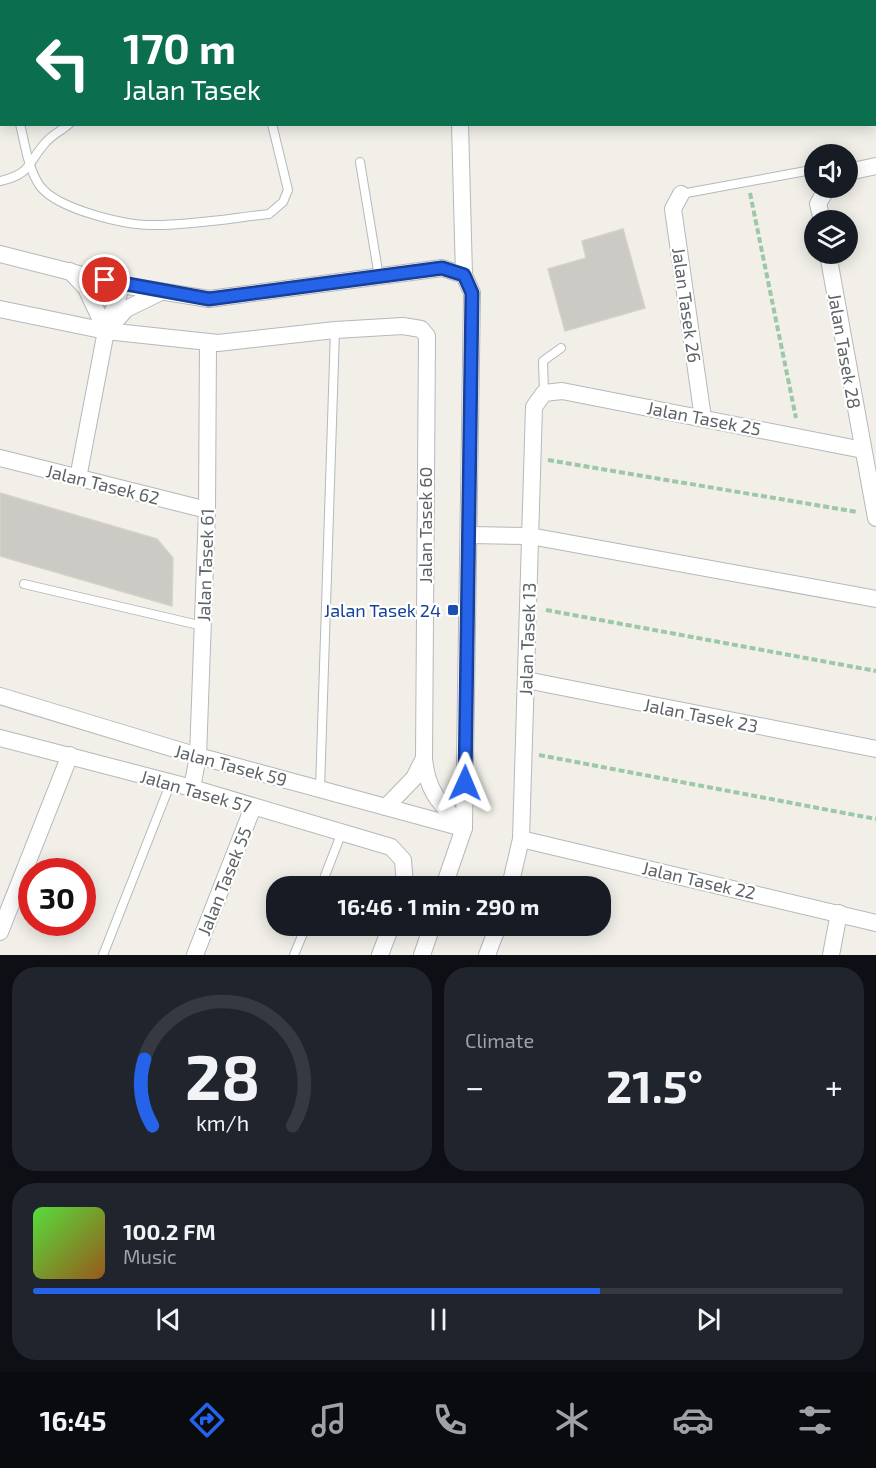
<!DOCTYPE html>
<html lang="en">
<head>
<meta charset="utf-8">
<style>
  :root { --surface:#171b24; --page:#20242c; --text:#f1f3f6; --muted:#9ea1a6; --line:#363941; --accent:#2563eb }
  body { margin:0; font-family:"Exo 2",sans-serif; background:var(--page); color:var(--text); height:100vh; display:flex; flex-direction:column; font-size:22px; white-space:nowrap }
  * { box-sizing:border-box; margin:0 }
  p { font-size:20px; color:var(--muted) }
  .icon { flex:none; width:33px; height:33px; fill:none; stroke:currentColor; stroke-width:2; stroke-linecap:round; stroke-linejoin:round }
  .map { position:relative; height:955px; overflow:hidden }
  .panel { display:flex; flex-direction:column; gap:12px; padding:12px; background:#0d0f14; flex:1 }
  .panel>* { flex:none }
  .guide { position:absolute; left:0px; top:0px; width:876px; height:126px; box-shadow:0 3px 15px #0003; background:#0b6e4f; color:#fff; overflow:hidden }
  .fabs { position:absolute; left:804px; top:144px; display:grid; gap:12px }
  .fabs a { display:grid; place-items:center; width:54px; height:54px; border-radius:50%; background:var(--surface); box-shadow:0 3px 15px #0003; font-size:30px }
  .speed { position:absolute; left:18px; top:858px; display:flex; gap:12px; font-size:30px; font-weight:700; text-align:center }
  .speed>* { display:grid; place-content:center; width:78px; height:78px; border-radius:50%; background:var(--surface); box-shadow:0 3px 15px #0003; line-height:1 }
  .speed .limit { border:9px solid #d22; background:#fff; color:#111 }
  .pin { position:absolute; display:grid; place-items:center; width:51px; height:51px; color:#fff; margin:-26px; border:3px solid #fff; border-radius:50%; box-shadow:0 2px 6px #0007 }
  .me { position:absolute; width:66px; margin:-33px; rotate:1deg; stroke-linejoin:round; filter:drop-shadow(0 0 4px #0008) }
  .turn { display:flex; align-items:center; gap:21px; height:126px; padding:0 24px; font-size:27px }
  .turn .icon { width:78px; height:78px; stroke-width:2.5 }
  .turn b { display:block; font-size:42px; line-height:51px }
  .big { font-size:45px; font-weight:700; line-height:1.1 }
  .panel .card { flex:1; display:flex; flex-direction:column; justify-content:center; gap:9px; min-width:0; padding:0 21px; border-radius:24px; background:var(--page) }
  .panel .dial { align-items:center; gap:0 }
  .dial svg { height:156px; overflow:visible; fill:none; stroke:var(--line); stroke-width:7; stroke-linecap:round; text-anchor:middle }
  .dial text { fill:var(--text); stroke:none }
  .song { display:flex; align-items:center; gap:18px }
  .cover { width:72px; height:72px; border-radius:9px; background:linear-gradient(135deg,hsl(110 70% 55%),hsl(30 70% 35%)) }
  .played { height:6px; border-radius:3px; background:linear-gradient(90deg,var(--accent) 70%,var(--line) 70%) }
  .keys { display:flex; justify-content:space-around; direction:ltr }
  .heat { display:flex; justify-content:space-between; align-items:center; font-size:33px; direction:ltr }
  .panel .tiles { flex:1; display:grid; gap:12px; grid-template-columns:1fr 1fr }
  .card:last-child { grid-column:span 2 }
  .trip { position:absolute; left:266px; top:876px; width:345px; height:60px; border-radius:24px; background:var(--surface); box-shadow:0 3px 15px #0003; font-weight:700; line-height:60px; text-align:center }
  .dock { display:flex; height:96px; justify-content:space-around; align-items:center; background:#090b0e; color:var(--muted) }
  .dock .icon { width:42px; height:42px }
  .dock .selected { color:var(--accent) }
  .dock b { font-size:27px; color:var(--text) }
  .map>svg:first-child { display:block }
</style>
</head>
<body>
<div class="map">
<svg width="876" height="955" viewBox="0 0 876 955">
  <rect width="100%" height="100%" fill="#f1efe8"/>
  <g fill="#cccac5" stroke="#d6d1c6" stroke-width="1.5">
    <polygon points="623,229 645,308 565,331 548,269 586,258 582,241"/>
    <polygon points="0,493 157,539 173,558 172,606 0,556"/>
  </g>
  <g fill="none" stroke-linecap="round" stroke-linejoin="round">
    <defs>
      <g id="service">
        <polyline points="222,0 222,2"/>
        <polyline points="0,51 2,57"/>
        <path d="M 20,124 C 25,144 28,169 40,186 C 57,209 126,226 155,225 C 193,225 232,218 269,214 L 283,202 L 288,190 L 272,124"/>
        <polyline points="360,162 379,277"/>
        <path d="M 0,181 C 32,174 27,163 46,142 C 52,135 62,130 69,124"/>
        <polyline points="681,194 806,171 814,174"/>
        <polyline points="544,393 543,361 561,348"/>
        <polyline points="24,584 203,626"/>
        <polyline points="320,789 335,330"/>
        <polyline points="321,886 342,832"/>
        <polyline points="103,955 171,782"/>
        <polyline points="294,955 306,926"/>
      </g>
      <g id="minor">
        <polyline points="731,2 732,0"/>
        <polyline points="874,8 876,7"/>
        <polyline points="460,124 464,275"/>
        <polyline points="848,172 876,166"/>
        <polyline points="681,194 673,209 703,418"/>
        <polyline points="822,220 818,204 827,188"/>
        <polyline points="0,254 122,285 209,299 442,268 464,275 472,293 464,828 444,886"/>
        <polyline points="828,254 876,518"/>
        <polyline points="70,271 86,288 106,331"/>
        <path d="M 0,309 L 106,331 L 218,343 L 335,330 L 403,326 L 421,329 L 427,336 L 424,758 C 427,793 441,804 464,828"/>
        <polyline points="111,326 126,309 161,292"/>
        <polyline points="0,458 207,510"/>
        <polyline points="78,478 106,331 122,285"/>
        <polyline points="470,535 530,536 876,599"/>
        <polyline points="526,680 876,749"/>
        <polyline points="0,696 198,756 463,828"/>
        <polyline points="0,738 192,788 391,847 403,860 405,886"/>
        <polyline points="192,788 198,756 207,510 208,342"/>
        <polyline points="386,807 414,778 424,758"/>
        <polyline points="521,839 876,923"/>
        <polyline points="510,886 521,839 534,407 544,393 562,391 863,450"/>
        <polyline points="0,932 70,755"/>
        <polyline points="195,955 253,807"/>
        <polyline points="380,955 391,926"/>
        <polyline points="422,955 432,926"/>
        <polyline points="487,955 498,926"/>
        <polyline points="831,955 839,913"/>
      </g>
    </defs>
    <use href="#service" stroke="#b5b8bc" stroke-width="10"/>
    <use href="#minor" stroke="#b5b8bc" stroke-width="18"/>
    <g stroke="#9cc7a9" stroke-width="4" stroke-dasharray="6 3" stroke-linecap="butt">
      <polyline points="750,193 796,418"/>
      <polyline points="548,460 857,512"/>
      <polyline points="546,610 876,671"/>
      <polyline points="539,755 876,819"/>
    </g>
    <use href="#service" stroke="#fff" stroke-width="8"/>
    <use href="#minor" stroke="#fff" stroke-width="16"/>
  </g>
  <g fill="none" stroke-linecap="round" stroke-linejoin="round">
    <defs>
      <polyline id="route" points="105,280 209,299 442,268 464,275 472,293 465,783"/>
    </defs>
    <use href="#route" stroke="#184099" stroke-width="15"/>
    <use href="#route" stroke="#2563eb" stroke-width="10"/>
  </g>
  <rect fill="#1a4fb4" stroke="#fff" stroke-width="2" x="447" y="604" width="12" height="12" rx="3"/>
  <g text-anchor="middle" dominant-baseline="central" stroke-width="4.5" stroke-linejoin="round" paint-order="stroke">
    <g font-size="18" fill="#5f6368" stroke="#fff">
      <text transform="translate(687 305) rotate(82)">Jalan Tasek 26</text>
      <text transform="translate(845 351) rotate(80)">Jalan Tasek 28</text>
      <text transform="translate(704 418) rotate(11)">Jalan Tasek 25</text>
      <text transform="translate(103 484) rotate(14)">Jalan Tasek 62</text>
      <text transform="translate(425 525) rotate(-90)">Jalan Tasek 60</text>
      <text transform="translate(205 565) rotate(-88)">Jalan Tasek 61</text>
      <text transform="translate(527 639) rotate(-88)">Jalan Tasek 13</text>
      <text transform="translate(701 715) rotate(11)">Jalan Tasek 23</text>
      <text transform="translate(231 765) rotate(15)">Jalan Tasek 59</text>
      <text transform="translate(196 791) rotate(16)">Jalan Tasek 57</text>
      <text transform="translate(699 880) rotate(13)">Jalan Tasek 22</text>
      <text transform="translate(224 881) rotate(-68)">Jalan Tasek 55</text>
    </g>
    <g font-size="18" fill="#164399" stroke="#fff" text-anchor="end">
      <text x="441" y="610">Jalan Tasek 24</text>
    </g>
  </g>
</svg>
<div class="fabs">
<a><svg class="icon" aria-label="sound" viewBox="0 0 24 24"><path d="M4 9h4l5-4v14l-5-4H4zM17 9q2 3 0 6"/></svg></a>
<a><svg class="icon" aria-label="layers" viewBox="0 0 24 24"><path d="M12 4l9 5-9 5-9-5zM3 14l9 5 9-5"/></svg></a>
</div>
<div class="speed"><div class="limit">30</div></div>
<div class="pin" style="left:105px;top:280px;background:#d93025"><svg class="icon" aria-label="arrive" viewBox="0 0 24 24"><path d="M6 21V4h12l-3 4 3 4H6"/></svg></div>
<svg class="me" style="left:465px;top:783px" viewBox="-20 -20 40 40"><path d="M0-17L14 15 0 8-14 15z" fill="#2563eb" stroke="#fff" stroke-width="4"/></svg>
<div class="trip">16:46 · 1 min · 290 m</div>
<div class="guide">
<div class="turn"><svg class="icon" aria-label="left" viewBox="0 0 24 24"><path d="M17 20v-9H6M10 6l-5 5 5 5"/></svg><div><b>170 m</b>Jalan Tasek</div></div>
</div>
</div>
<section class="panel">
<div class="tiles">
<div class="card dial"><svg viewBox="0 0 100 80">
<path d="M14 69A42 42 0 1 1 86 69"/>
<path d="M14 69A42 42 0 0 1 10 35" stroke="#2563eb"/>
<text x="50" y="56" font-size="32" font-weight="700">28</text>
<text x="50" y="72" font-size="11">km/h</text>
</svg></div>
<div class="card"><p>Climate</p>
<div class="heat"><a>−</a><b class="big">21.5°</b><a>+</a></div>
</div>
<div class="card">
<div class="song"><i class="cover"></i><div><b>100.2 FM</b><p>Music</p></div></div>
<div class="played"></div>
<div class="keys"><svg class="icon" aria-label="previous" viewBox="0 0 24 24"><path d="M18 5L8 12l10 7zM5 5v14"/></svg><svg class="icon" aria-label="pause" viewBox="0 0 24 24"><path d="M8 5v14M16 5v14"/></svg><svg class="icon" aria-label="next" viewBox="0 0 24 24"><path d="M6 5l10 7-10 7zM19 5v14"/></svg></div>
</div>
</div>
</section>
<nav class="dock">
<b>16:45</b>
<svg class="icon selected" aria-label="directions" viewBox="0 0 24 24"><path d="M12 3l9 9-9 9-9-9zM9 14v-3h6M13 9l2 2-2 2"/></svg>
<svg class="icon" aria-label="music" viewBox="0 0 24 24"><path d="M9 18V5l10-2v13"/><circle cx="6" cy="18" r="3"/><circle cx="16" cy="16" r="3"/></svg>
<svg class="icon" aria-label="phone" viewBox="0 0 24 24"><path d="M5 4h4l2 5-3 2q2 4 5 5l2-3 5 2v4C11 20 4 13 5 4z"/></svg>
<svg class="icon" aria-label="climate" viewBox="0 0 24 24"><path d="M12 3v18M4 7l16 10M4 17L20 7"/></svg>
<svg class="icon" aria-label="car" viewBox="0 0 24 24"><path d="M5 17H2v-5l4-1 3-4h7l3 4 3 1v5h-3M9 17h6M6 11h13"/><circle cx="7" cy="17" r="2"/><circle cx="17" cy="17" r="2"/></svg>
<svg class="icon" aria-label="filters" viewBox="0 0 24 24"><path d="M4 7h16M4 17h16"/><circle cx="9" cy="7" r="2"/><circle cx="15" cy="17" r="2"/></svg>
</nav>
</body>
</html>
